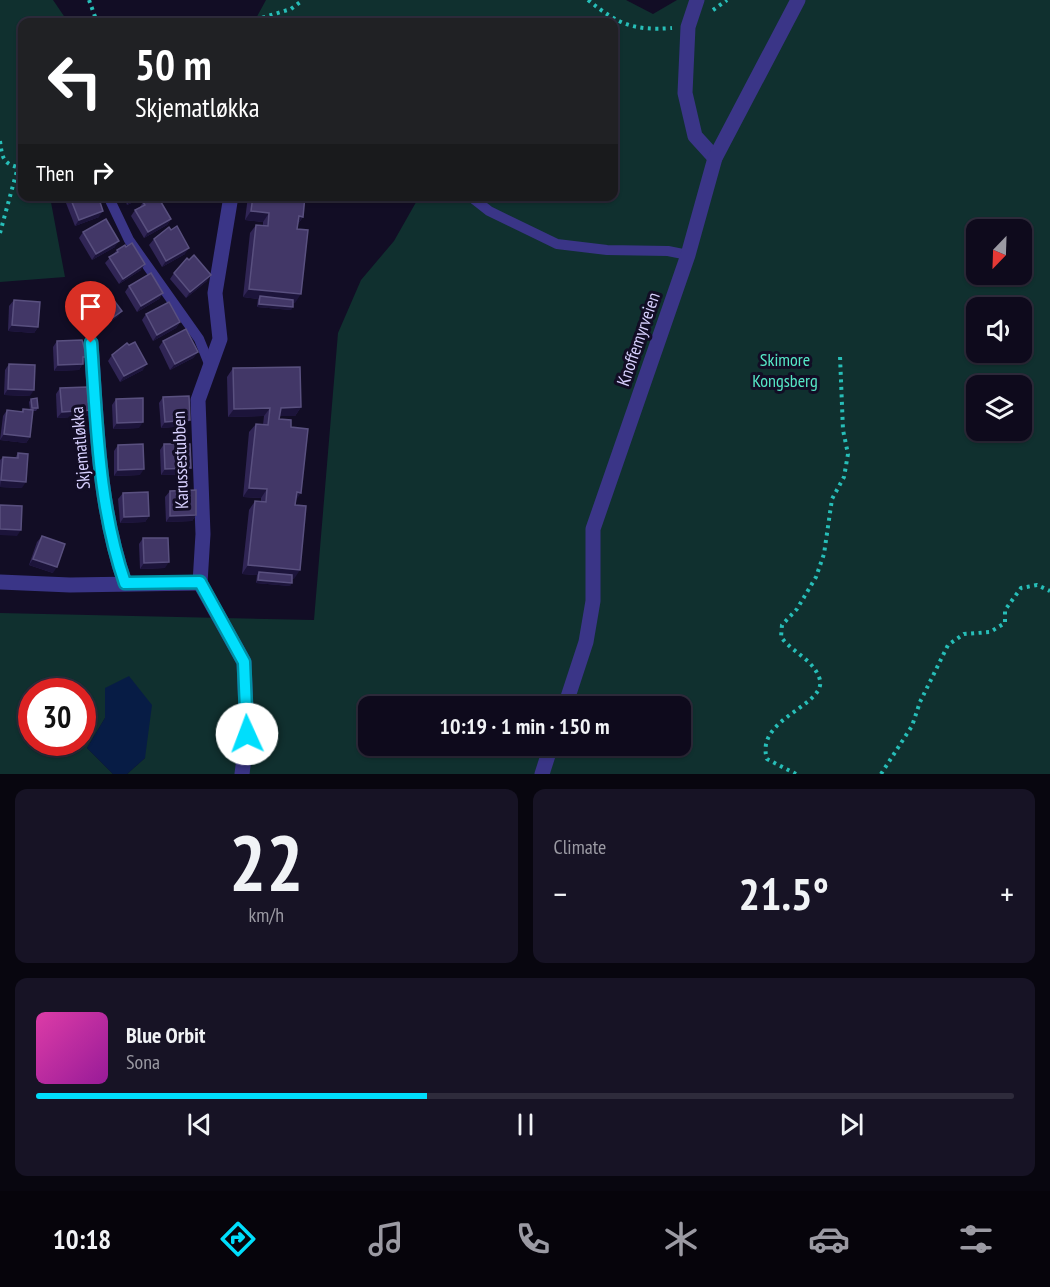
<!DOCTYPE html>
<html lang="en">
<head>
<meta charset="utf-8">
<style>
  :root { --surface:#0e0a1c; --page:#171325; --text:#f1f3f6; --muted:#9b9aa3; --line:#2e2b3b; --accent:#00defc }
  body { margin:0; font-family:"PT Sans Narrow",sans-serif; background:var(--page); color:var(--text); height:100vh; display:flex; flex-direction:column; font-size:22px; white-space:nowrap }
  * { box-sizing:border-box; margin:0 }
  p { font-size:20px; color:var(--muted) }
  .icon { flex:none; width:33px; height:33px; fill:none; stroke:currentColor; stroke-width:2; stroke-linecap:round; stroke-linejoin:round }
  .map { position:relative; height:774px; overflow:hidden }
  .details { display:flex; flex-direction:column; gap:15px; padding:15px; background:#08060f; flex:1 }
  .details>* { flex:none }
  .banner { position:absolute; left:18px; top:18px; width:600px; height:183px; border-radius:12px; box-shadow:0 2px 4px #0004,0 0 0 2px var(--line); background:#202124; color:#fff; overflow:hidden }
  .needle { width:39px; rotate:203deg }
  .fabs { position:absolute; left:966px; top:219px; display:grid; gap:12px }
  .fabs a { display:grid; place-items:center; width:66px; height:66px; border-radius:12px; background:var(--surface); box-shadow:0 2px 4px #0004,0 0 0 2px var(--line); font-size:30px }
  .speed { position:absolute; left:18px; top:678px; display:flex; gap:12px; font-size:30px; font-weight:700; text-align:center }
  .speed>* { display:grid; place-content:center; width:78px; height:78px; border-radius:50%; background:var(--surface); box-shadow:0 2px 4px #0004,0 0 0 2px var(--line); line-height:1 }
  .speed .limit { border:9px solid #d22; background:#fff; color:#111 }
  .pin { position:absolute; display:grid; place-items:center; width:51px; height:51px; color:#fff; margin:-62px -26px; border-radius:50% 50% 50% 0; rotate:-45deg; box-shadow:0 0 6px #0007 }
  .pin .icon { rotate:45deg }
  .me { position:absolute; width:66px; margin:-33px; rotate:358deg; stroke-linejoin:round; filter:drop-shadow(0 0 4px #0008) }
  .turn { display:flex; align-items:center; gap:21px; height:126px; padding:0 18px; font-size:27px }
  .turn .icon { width:78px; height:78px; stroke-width:2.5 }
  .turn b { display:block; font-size:42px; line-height:51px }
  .then { display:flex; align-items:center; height:57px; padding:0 18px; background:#0003; gap:12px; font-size:22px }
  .big { font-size:45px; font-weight:800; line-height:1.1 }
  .details .tile { flex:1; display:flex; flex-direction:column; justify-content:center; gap:9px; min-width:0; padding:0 21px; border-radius:12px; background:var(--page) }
  .details .dial { align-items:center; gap:0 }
  .dial b { font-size:78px; line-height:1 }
  .song { display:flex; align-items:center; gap:18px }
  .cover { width:72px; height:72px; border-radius:9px; background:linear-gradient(135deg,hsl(320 70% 55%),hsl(300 70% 35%)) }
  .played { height:6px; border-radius:3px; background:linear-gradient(90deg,var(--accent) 40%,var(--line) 40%) }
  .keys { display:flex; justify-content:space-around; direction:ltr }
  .heat { display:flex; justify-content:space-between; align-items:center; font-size:33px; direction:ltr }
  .details .tiles { flex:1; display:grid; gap:15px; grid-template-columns:1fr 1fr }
  .tile:last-child { grid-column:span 2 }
  .trip { position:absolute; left:358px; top:696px; width:333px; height:60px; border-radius:12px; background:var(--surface); box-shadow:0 2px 4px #0004,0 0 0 2px var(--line); font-weight:800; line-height:60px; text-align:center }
  .dock { display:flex; height:96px; justify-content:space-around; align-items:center; background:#06040b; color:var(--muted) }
  .dock .icon { width:42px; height:42px }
  .dock .active { color:var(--accent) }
  .dock b { font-size:27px; color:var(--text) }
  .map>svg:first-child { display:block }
</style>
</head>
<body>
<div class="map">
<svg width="1050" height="774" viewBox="0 0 1050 774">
  <rect width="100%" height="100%" fill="#120d25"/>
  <g fill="#10302f" fill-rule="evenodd">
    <polygon points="0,0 53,0 68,22 22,22 22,196 50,197 65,277 0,282"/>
    <path d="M 266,0 L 626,0 L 653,14 L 677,0 L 1050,0 L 1050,774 L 127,774 L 145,758 L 105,688 L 105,718 L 87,748 L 113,774 L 0,774 L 0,613 L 314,620 L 338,333 L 361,280 L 394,241 L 419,197 L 614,196 L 614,22 L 254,22 ZM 976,230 L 1022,230 L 1022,274 L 976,274 ZM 976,308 L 1022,308 L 1022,352 L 976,352 ZM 976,386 L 1022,386 L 1022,430 L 976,430 ZM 32,692 L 82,692 L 82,742 L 32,742 ZM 369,706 L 681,706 L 681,746 L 369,746 Z"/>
  </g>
  <polygon fill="#071c45" points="129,676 152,705 145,758 127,774 113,774 87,748 105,718 105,688"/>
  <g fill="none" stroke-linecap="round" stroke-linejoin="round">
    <g stroke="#27beb8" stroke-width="4" stroke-dasharray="3 4.5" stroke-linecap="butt">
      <polyline points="89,0 97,22"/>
      <path d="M 588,0 C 618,24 633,31 672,28"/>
      <polyline points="713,10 727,0"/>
      <polyline points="248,22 291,9 303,0"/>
      <path d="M 0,141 C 2,155 2,164 18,167 L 22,164"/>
      <polyline points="0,233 18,167"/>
      <path d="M 796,774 L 767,759 C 754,717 831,705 819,677 C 812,659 792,652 781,637 L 782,625 L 797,609 L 816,577 L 824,554 L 832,499 L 844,477 L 848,454 L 843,430 L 840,356"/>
      <polyline points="881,774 912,726 920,702 948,645 964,634 990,632 1005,623 1005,610 1021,588 1037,585 1050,591"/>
    </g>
    <g stroke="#3a3587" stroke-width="10">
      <polyline points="108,196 129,240 199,339 210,366"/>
      <polyline points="470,196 489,211 557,244 607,250 668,251 688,255"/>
    </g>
    <g stroke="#3a3587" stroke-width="15">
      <polyline points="697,0 688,27 685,93 695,136 715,158"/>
      <path d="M 91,343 C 97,424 98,505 125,583"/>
      <polyline points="0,582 70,585 200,583"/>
      <polyline points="200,583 203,534 198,400 220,339 215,293 231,196"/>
      <polyline points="200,583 244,662 247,734 242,774"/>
      <polyline points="565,706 586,642 593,601 593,529 688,255 715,158 798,0"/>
      <polyline points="542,774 551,746"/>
    </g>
  </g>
  <g fill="#302555">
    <polygon points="124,196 147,196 127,205"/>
    <polygon points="248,196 305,196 303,217 298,224 295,303 293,303 291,310 257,307 258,299 243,297 250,233 256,225 263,225 263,222 245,220"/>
    <polygon points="70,197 99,217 75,226 66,203"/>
    <polygon points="143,202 171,219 167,225 144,238 131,216 135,210 140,207"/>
    <polygon points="83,232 115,247 92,260 79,238"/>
    <polygon points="154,239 185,254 162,267 149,245"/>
    <polygon points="117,250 141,270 119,284 105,263"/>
    <polygon points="174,273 207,281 186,298 170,279"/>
    <polygon points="129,286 163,293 159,299 137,312 125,292"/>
    <polygon points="14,300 38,327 34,333 8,331 9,306"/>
    <polygon points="86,307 122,311 117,317 96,332 82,313"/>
    <polygon points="146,314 180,322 176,328 153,341 142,320"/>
    <polygon points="57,341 83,363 79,370 54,371 53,347"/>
    <polygon points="163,341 198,352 193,358 170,370 159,347"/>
    <polygon points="112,355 143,370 120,382 108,361"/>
    <polygon points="9,364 30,396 4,395 5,370"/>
    <polygon points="233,368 301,407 295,416 280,416 279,419 291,427 296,501 294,579 292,579 290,586 256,583 257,575 242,574 249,510 255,501 261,502 261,498 243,497 249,432 256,424 263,425 264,416 228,417 227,377"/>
    <polygon points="60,388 88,402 91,410 87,416 57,418 56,394"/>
    <polygon points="163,397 186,426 161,428 159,403"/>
    <polygon points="31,399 38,408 36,411 33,411 30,437 26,443 0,440 3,416 7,410 21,412 23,409 30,410 29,402"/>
    <polygon points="116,399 139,428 113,429 112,405"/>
    <polygon points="164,444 186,474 161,475 160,450"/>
    <polygon points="118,445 140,475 114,476 114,451"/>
    <polygon points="18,453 22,488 0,487 0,460 3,457 15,458"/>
    <polygon points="170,491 196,515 192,521 166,522 165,497"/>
    <polygon points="123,493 149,516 145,522 120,523 118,499"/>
    <polygon points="42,536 53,573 29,565 37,542"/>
    <polygon points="143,538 165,568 140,569 139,544"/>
  </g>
  <g fill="#1c143a">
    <polygon points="136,196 147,196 127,205 131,199"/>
    <polygon points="103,211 99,217 75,226 79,220"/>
    <polygon points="251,211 269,213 263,222 245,220"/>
    <polygon points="299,216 303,217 297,225"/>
    <polygon points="171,219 167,225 144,238 148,232"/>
    <polygon points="119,241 115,247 92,260 96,254"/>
    <polygon points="189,248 185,254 162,267 166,261"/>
    <polygon points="145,264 141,270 119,284 123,279"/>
    <polygon points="211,275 207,281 186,298 190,292"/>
    <polygon points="249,289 301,294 295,303 259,299 260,296 258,299 243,297"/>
    <polygon points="163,293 159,299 137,312 141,306"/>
    <polygon points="259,304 293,307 291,310 257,307"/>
    <polygon points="122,311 117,317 96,332 101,326"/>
    <polygon points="180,322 176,328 153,341 157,335"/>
    <polygon points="12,325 38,327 34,333 8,331"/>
    <polygon points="198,352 193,358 170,370 175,364"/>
    <polygon points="83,364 79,370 54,371 58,365"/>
    <polygon points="147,364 143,370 120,382 124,376"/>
    <polygon points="8,389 34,390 30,396 4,395"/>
    <polygon points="301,407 295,416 275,416 281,408"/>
    <polygon points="270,408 264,416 228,417 234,409"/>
    <polygon points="91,410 87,416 57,418 62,412"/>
    <polygon points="190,420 186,426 161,428 165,422"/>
    <polygon points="143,422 139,428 113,429 117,423"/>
    <polygon points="4,434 30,437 26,443 0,440"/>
    <polygon points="191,468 186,474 161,475 165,469"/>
    <polygon points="144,469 140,475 114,476 118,470"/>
    <polygon points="1,480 26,482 22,488 0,487"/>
    <polygon points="249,488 267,489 261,498 243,497"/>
    <polygon points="297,492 301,493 295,502"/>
    <polygon points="196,515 192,521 166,522 170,516"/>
    <polygon points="149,516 145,522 120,523 124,517"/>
    <polygon points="0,529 21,530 17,536 0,535"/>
    <polygon points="33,559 57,567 53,573 29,565"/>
    <polygon points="169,562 165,568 140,569 144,563"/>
    <polygon points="248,565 300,570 294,579 258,575 259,572 257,575 242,574"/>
    <polygon points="258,580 292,583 290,586 256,583"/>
  </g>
  <g fill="#423767" stroke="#59507f" stroke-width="1.5">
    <polygon points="72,196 98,196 103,211 79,220 70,197"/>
    <polygon points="253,196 305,196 303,217 299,216 297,229 308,230 301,294 249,289 256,225 268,226 269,213 251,211"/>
    <polygon points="158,197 171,219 148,232 135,210 145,205 143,202 151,198 152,200"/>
    <polygon points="106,219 119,241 96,254 83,232"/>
    <polygon points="177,226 189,248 166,261 154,239 169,227 171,230"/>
    <polygon points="132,243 145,264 123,279 109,257 118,252 117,250 125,245 126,247"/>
    <polygon points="194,255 211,275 190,292 174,273 187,258 189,260"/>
    <polygon points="151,273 163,293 141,306 129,286"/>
    <polygon points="107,291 122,311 101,326 86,307"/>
    <polygon points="260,296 293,300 293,307 259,304"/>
    <polygon points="14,300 40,302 38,327 12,325"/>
    <polygon points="169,302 180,322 157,335 146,314"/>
    <polygon points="186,329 198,352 175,364 163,341"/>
    <polygon points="82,340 87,357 83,357 83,364 58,365 57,341"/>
    <polygon points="135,342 147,364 124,376 112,355 127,343 129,345"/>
    <polygon points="9,364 35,365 34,390 8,389"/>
    <polygon points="300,367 301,407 281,408 279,419 291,420 291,427 308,429 301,493 297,492 295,505 306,506 300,570 248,565 255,501 266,502 267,489 249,488 256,424 268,425 270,408 234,409 233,368"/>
    <polygon points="87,387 88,402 91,402 91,410 62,412 60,388"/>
    <polygon points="189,396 190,420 165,422 163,397"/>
    <polygon points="37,398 38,408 32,408 31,399"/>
    <polygon points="143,398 143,422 117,423 116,399"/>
    <polygon points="23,409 33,410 30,437 4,434 7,410 23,412"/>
    <polygon points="143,444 144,469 118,470 118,445"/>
    <polygon points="164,444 190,444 191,468 165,469"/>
    <polygon points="18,453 28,454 26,482 1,480 3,457 18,458"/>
    <polygon points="196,490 196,515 170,516 170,491"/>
    <polygon points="148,492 149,516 124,517 123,493"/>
    <polygon points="0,505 22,506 21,530 0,529"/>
    <polygon points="42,536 65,544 57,567 33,559"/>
    <polygon points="143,538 168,538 169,562 144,563"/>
    <polygon points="259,572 292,575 292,583 258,580"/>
  </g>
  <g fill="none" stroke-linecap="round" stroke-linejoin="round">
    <defs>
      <path id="route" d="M 91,343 C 97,424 98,505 125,583 L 200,582 L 244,662 L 247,734"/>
    </defs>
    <use href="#route" stroke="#0090a4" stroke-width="15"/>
    <use href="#route" stroke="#00defc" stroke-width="10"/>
  </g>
  <g text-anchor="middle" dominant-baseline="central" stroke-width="6" stroke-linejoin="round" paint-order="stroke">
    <g font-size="18" fill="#d8d1ff" stroke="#120d25">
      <text transform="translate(638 339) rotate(-71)">Knoffemyrveien</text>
      <text transform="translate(80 448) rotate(-95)">Skjematløkka</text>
      <text transform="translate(180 460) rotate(-92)">Karussestubben</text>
    </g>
    <g font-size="18" fill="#56e7c6" stroke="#120d25">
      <text x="785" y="359">Skimore<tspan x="785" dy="21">Kongsberg</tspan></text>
    </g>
  </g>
</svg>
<div class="fabs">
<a><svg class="needle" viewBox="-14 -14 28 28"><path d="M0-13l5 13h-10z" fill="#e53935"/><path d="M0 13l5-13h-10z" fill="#9b9aa3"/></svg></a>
<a><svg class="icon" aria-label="sound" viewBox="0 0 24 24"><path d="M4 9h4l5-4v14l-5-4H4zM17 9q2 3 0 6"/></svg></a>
<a><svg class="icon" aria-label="layers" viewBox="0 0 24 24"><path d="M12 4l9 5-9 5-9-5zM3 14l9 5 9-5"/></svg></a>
</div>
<div class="speed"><div class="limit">30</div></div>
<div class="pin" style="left:91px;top:343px;background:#d93025"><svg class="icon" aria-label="arrive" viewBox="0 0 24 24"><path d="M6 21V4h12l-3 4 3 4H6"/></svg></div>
<svg class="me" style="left:247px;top:734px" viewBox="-20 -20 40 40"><circle r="19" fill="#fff"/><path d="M0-13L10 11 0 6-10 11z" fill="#00defc"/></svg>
<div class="trip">10:19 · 1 min · 150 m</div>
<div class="banner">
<div class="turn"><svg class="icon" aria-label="left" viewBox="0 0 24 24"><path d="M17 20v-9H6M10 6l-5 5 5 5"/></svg><div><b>50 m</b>Skjematløkka</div></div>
<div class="then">Then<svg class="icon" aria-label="right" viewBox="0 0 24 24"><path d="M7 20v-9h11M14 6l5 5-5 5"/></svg></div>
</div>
</div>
<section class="details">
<div class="tiles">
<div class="tile dial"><b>22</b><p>km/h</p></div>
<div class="tile"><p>Climate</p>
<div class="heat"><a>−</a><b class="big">21.5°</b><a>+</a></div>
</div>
<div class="tile">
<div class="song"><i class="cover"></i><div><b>Blue Orbit</b><p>Sona</p></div></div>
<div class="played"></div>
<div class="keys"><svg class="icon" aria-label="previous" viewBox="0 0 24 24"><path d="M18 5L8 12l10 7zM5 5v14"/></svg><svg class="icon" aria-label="pause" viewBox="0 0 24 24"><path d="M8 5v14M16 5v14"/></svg><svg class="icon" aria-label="next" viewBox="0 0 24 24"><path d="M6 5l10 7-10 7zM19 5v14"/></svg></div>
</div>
</div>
</section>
<nav class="dock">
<b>10:18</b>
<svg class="icon active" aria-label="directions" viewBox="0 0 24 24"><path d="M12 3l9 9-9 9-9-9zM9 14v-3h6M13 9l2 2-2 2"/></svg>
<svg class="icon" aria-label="music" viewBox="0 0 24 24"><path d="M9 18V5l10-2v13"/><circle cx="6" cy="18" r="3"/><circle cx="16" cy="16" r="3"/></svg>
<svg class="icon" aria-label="phone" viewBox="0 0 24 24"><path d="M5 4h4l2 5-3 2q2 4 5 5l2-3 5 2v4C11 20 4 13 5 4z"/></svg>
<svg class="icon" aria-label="climate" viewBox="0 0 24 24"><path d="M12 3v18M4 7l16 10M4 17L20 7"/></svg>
<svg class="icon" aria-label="car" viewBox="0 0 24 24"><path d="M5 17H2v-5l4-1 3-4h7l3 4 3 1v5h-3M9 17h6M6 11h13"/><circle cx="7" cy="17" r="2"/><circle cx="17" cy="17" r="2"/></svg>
<svg class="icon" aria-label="filters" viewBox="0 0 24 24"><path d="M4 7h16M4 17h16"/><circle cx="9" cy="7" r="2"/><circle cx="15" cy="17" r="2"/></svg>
</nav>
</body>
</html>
